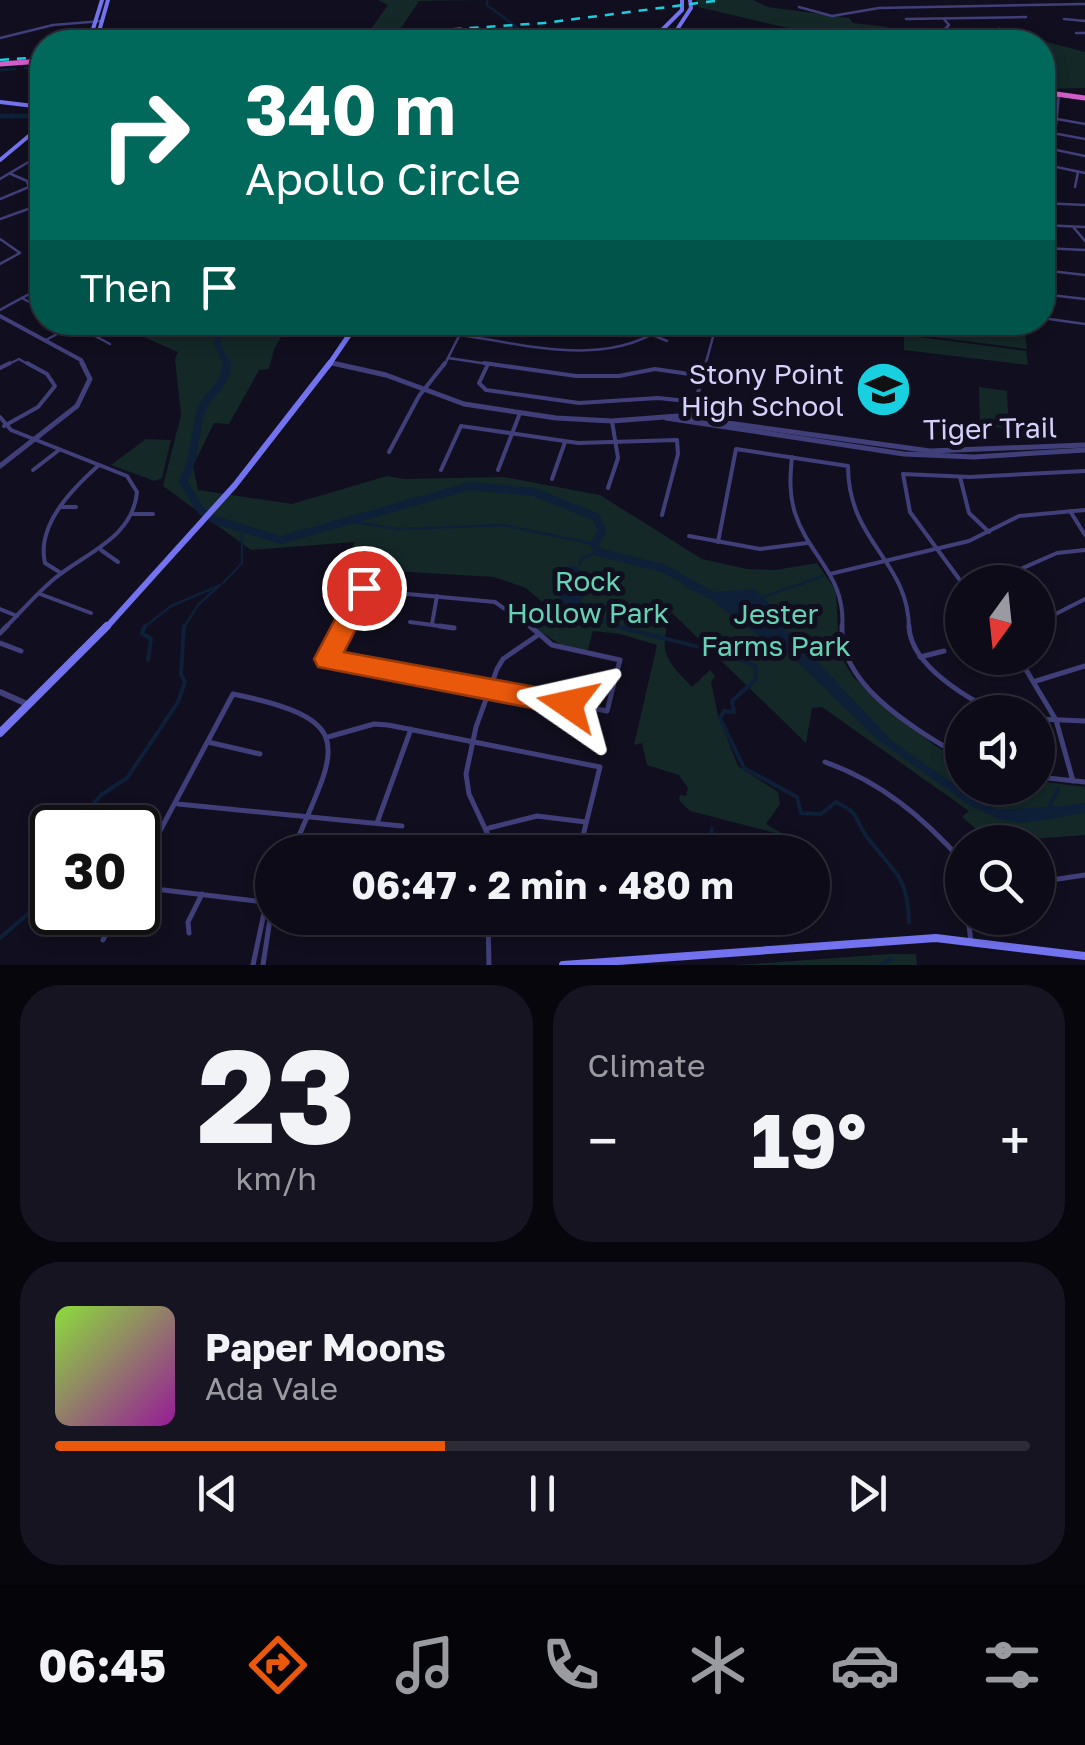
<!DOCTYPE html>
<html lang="en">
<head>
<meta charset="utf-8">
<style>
  :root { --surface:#0d0b17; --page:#161420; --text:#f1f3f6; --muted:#9a9ba1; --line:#2d2b36; --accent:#ea580c }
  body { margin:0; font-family:"Golos Text",sans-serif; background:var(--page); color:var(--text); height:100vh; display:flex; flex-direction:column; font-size:38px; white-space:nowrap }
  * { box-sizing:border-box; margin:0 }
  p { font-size:32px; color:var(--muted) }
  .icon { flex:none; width:55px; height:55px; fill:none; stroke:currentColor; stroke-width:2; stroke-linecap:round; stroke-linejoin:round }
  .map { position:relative; height:965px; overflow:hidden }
  .panel { display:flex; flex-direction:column; gap:20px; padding:20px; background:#07060d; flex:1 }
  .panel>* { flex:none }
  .banner { position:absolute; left:30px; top:30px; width:1025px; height:305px; border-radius:40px; box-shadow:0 5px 15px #0003,0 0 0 2px var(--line); background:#00695c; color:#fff; overflow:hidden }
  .needle { width:65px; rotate:195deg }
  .tools { position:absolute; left:945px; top:565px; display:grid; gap:20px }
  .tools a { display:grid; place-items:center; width:110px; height:110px; border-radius:50%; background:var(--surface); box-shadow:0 5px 15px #0003,0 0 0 2px var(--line); font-size:50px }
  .speed { position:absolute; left:30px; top:805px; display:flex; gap:20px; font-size:50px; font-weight:700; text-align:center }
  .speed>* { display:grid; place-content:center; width:130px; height:130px; border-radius:50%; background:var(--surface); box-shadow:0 5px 15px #0003,0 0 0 2px var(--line); line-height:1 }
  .speed .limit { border:5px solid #111; border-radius:15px; background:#fff; color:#111 }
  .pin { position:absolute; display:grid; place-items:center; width:85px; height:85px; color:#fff; margin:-42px; border:5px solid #fff; border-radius:50%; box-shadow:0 2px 10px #0007 }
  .me { position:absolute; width:110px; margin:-55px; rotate:281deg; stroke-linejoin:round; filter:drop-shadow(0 0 8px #0008) }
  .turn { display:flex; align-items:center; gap:35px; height:210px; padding:0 50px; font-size:45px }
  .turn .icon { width:130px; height:130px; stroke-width:2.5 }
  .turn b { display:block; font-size:70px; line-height:85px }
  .then { display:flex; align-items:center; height:95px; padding:0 50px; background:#0003; gap:20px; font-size:38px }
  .big { font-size:75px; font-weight:700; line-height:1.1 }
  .panel .card { flex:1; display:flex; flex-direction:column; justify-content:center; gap:15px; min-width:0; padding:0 35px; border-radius:40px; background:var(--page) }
  .panel .dial { align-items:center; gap:0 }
  .dial b { font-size:130px; line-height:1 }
  .song { display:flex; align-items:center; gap:30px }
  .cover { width:120px; height:120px; border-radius:15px; background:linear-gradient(135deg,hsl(90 70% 55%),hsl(300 70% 35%)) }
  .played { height:10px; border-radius:5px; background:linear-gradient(90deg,var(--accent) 40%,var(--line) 40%) }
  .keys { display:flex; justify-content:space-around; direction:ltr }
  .heat { display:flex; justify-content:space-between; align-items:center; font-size:55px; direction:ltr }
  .panel .tiles { flex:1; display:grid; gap:20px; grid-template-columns:1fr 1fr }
  .card:last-child { grid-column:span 2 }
  .trip { position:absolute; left:255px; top:835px; width:575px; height:100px; border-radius:50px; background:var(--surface); box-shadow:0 5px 15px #0003,0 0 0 2px var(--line); font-weight:700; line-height:100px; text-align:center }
  .dock { display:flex; height:160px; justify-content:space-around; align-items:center; background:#050409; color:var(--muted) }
  .dock .icon { width:70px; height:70px }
  .dock .selected { color:var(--accent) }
  .dock b { font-size:45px; color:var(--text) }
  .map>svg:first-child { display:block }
</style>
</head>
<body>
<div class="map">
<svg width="1085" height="965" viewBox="0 0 1085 965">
  <rect width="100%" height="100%" fill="#110f1f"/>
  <g fill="#132827">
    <polygon points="378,0 481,0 419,1 399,31 368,33 388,5"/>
    <polygon points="695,0 753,0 768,7 849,18 853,23 888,27 883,42 836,42 826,37 698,7 700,4"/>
    <polygon points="998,26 1012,37 1028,37 1085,52 1085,88 1043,89 1042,42 964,42 964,34 998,37"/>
    <path d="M 279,322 L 274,329 L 286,329 L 274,349 L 269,369 L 259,370 L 229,424 L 214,423 L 193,466 L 198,490 L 292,504 L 387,476 L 404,479 L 504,477 L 600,495 L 702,559 L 747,569 L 775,570 L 817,563 L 836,591 L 839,654 L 854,678 L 934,745 L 962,761 L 962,788 L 1038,788 L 1038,781 L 1085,787 L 1085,835 L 992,842 L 962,817 L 969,811 L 822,707 L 812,708 L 806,743 L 671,612 C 659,653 663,657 692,687 L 710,670 L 715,676 L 711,682 L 718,715 L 738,766 L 778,792 L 780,804 L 766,824 L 787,836 L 690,811 L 679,800 L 680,795 L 686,796 L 688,788 L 679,775 L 647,765 L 642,743 L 634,745 L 657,645 L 620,634 L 593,631 L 587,652 L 566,648 L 536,629 L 557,615 L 526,588 L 494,577 L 392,571 L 345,561 L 355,542 L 251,550 L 163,486 L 181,415 L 175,359 L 178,352 L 137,334 L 134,323 Z"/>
    <polygon points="942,322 1025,333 1027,349 903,333 903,323"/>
    <polygon points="904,335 1026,351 1028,365 904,350"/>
    <polygon points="979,387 1007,391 1009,429 980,425"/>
    <polygon points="146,439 171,440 162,478 155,481 111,465"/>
    <polygon points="890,954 916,954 917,965 737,965"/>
  </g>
  <g fill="#0e1f38">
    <polygon points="574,566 586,576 581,607 605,620 604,624 586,623 563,612 555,574 562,567"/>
    <polygon points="689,578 714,592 755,589 772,606 761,613 790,633 893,742 967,793 998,810 1059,806 1065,817 1022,823 999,819 969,805 877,739 786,651 766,641 712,600 684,586"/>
  </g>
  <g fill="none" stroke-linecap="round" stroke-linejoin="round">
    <g stroke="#0e1f38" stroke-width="2.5">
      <polyline points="487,0 487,5 526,34"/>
      <polyline points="544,35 613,39"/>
      <polyline points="663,39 668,39"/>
      <polyline points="676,39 697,42"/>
      <polyline points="616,40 646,38"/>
      <polyline points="484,42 500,29 513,28"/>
      <polyline points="25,68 42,67"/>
      <polyline points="0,70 15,69"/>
      <polyline points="344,521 399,529 503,525 594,544"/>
      <polyline points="580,564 582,558 598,552"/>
      <polyline points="223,583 242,563 242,529"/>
      <polyline points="763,597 823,576"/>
      <polyline points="610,624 625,629"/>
      <polyline points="142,629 171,606 216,587"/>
      <polyline points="183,629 198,605 220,585"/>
    </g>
    <g stroke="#0e1f38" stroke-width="4">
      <polyline points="145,626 142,633 151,639 148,660"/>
      <path d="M 617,626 C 663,640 711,646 755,666 L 756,679 L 732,701 L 734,712 L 724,711 L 720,718 L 744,768 L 797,797 L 801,813 L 821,814 L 836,802 C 863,816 852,816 867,837 C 892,871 908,874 909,922"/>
      <polyline points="1050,806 1058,789"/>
      <polyline points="74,828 101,795 127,778 178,702 185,682 181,675 184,626"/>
      <polyline points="708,852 712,829"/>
      <polyline points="0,938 30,912 52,872"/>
      <polyline points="882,965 891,959"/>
    </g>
    <polyline stroke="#0e1f38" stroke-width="5" points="0,116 42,116"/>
    <g stroke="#0e1f38" stroke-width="6">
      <polyline points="219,326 221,322"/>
      <polyline points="220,332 217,343 227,366"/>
    </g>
    <path stroke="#0e1f38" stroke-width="8" d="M 227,363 C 226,389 206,393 201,411 C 194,436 195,459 183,482 L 201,511 L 215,520 L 281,540 L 470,486 L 534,492 L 596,517 L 602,531 L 594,544 L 598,552 L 665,569 L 695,586"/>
    <polyline stroke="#0e1f38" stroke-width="10" points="1055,812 1085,808"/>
    <g stroke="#403f79" stroke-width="2.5">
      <polyline points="799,7 832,16 879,8 1085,4"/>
      <polyline points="906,19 1026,17"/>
      <polyline points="1064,19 1085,21"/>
      <polyline points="1076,33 1085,33"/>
      <polyline points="0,38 53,25 102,21"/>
      <polyline points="943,40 943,31 949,25 944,19"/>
      <polyline points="527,42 536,34"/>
      <polyline points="1057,119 1085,124"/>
      <polyline points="1042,131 1085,139"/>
      <polyline points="1042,147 1085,156"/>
      <polyline points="1042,153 1056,125 1059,94"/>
      <polyline points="1042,164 1085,173"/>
      <polyline points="0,179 42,154"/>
      <polyline points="1075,187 1078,172"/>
      <polyline points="0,199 29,187 27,181 11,174"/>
      <polyline points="1042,203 1085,205"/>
      <polyline points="32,208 42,216"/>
      <polyline points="0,219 42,204"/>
      <polyline points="1042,225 1085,227"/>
      <polyline points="1074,228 1085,241"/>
      <polyline points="0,239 20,253 0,264"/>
      <polyline points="1042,248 1085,250"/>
      <polyline points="1042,270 1085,275"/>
      <polyline points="1042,294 1085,299"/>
      <polyline points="22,298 42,309"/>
      <polyline points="0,310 42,287"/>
      <polyline points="1042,318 1085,324"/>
      <polyline points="69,322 110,344"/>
      <polyline points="324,322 355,328"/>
      <polyline points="544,322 591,328 617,322"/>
      <path d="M 460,335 C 530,345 610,370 671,322"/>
      <polyline points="655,336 667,341"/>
      <polyline points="46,340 72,326"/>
      <polyline points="448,358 502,366"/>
      <polyline points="5,366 19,359 31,366"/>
      <polyline points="444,366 466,322"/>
      <polyline points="705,366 717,322"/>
    </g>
    <g stroke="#403f79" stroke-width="4">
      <polyline points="484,363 576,376 619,376 655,369 703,376"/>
      <polyline points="488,364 479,383 486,390 579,403 658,398 696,402"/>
      <polyline points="0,368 10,363"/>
      <path d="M 0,417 L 11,430 L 127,476 L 137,492 C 133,538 85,553 54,579 C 36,594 21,612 4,629"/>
      <polyline points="691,419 706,363"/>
      <polyline points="4,426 38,407 55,386 47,374 27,363"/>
      <polyline points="389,452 419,396 445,363"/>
      <path d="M 792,457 C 790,476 789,494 795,513 C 809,557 847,576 842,629"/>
      <polyline points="33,470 59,450"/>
      <polyline points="441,470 461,426 578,443 677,440 678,454 662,515"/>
      <polyline points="498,470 520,413"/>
      <polyline points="960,477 969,513 989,532"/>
      <polyline points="552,479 565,442"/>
      <polyline points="608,488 618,458 612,421"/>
      <polyline points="60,507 76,507"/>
      <polyline points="1070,511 1085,535"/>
      <polyline points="131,514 153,514"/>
      <polyline points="689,536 760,549 807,543"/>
      <path d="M 718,542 L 736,449 L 848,466 C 848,543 909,560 909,629"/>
      <polyline points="101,550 118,562"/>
      <path d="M 61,573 L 45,563 C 36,525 73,488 99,465"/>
      <polyline points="830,574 969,541 1019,516 1085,510"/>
      <polyline points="991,582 1057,553 1085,550"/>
      <polyline points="338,583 386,592 495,602 533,629"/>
      <polyline points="962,583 910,512 903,474 970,477 1085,471"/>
      <polyline points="40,594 91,613"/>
      <polyline points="0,609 17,616"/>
      <polyline points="410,622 454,628"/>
      <polyline points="1038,623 1085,599"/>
      <polyline points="432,624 437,596"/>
      <polyline points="343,629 364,589"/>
    </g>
    <g stroke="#403f79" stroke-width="5">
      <polyline points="344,626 327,659 607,711 620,660 552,645 530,626"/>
      <polyline points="440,626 454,628"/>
      <path d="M 842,626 C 838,686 917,730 962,757"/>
      <path d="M 909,626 C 910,664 964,696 995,712"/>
      <polyline points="0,633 7,626"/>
      <polyline points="0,643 21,651"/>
      <polyline points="920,657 944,651"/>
      <polyline points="1019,658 1056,720 1073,781"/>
      <polyline points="1036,681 1085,666"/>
      <polyline points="1038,719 1085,721"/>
      <polyline points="328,737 374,724 388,725 600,767 579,852"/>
      <polyline points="208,742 260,754"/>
      <path d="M 825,762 C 881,782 923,817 962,861"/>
      <polyline points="1038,777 1085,782"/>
      <polyline points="178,804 402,826"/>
      <polyline points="377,823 411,729"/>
      <polyline points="489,828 537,816 586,822"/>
      <polyline points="496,852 469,794 466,774 476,727 497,669 503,659 538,635"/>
      <path d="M 138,872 L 233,694 C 364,721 335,749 292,852"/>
      <polyline points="1038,882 1085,875"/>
      <polyline points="138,887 272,903"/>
      <polyline points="413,918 434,920"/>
      <polyline points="488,918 489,965"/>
      <polyline points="968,918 971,942"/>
      <polyline points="318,930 321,918"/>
      <polyline points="189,933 188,922 202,894"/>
      <polyline points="103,940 117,912"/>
      <polyline points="253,965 264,913 271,903"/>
      <polyline points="263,965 272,906"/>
    </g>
    <g stroke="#403f79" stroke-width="4">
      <polyline points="0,316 81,360 84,366"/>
      <polyline points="332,363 344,366"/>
    </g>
    <g stroke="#403f79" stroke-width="5">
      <polyline points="332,363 386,375 464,404 556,418 612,421 678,416 930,451 1085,445"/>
      <polyline points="666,418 904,454 974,457 1085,450"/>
      <polyline points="0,466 77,406 90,379 82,363"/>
    </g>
    <polyline stroke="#403f79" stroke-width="6" points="0,692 27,704"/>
    <g stroke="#7373f0" stroke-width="4">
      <polyline points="89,42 102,0"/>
      <polyline points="96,42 108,0"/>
      <polyline points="658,42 661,31 682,10 682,0"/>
      <polyline points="669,42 691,8 690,0"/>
      <polyline points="0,102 42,107"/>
      <polyline points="0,160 42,125"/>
    </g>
    <polyline stroke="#7373f0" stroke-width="5" points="328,366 358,322"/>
    <polyline stroke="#7373f0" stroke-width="6" points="105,629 235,485 330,363"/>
    <g stroke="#7373f0" stroke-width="8">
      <polyline points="0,733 107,626"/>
      <polyline points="563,965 936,938 1085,956"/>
    </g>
    <g stroke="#d25ec9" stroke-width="5">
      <polyline points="0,64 42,61"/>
      <polyline points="1042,92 1085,98"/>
    </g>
    <g stroke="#18d0df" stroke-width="2.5" stroke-dasharray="9 8" stroke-linecap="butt">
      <polyline points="266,42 544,23 722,0"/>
      <polyline points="0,60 42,57"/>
    </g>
  </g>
  <polygon fill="#ea580c" stroke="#983908" stroke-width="2.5" points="364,579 373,582 377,588 344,652 568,693 577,696 582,704 577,712 568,715 318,667 314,659 355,582"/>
  <defs>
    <symbol id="school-disc" viewBox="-11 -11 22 22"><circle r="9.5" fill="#18d0df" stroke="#110f1f"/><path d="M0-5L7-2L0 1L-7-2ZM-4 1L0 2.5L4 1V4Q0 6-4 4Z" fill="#111"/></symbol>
  </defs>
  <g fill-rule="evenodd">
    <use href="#school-disc" x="852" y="358" width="63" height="63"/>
  </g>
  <g text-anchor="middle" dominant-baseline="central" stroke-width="10" stroke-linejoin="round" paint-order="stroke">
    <g font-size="28" fill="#d5d1fa" stroke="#110f1f" text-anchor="end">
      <text x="844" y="373">Stony Point<tspan x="844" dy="32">High School</tspan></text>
    </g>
    <g font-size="28" fill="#d5d1fa" stroke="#110f1f">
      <text transform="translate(990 428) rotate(-1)">Tiger Trail</text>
    </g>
    <g font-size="28" fill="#66d2b4" stroke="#110f1f">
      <text x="588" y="580">Rock<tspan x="588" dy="32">Hollow Park</tspan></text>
      <text x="776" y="613">Jester<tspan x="776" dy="32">Farms Park</tspan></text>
    </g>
  </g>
</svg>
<div class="tools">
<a><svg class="needle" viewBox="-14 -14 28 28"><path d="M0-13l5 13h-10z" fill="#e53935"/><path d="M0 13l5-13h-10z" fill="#9a9ba1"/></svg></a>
<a><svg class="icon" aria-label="sound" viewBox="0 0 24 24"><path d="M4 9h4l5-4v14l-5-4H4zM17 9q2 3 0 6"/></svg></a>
<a><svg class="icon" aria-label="search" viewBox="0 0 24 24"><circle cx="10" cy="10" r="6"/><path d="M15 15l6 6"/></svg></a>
</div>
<div class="speed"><div class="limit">30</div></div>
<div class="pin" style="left:364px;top:588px;background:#d93025"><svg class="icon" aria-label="arrive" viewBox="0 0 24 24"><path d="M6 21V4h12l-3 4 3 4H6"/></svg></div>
<svg class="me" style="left:568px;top:704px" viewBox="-20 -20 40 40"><path d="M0-17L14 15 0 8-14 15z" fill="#ea580c" stroke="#fff" stroke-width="4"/></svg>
<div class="trip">06:47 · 2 min · 480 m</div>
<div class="banner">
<div class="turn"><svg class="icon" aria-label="right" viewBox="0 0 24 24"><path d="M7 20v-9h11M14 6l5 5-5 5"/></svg><div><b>340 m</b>Apollo Circle</div></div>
<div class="then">Then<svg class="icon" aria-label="arrive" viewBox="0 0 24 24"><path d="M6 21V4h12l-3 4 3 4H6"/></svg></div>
</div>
</div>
<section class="panel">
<div class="tiles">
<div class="card dial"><b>23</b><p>km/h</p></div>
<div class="card"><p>Climate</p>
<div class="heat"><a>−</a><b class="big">19°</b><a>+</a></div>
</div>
<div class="card">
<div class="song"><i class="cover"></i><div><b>Paper Moons</b><p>Ada Vale</p></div></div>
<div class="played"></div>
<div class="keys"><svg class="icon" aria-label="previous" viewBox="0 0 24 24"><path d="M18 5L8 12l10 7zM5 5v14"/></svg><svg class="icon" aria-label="pause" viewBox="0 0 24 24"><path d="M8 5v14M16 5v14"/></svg><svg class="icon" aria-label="next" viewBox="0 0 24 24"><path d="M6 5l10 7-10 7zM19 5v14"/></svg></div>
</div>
</div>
</section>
<nav class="dock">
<b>06:45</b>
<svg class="icon selected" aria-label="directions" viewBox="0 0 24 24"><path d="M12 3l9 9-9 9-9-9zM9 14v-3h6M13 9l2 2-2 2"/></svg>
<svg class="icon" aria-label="music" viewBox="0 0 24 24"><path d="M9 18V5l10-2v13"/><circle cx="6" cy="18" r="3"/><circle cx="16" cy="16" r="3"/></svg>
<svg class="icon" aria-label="phone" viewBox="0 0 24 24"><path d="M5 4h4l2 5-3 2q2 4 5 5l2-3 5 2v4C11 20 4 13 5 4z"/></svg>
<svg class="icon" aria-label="climate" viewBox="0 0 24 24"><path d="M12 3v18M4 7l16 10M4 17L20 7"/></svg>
<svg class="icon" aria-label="car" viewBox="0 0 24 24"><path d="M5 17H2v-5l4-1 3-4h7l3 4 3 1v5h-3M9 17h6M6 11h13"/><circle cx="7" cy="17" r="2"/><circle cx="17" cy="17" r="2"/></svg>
<svg class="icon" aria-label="filters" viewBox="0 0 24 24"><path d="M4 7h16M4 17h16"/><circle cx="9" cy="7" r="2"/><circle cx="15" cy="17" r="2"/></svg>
</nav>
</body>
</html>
